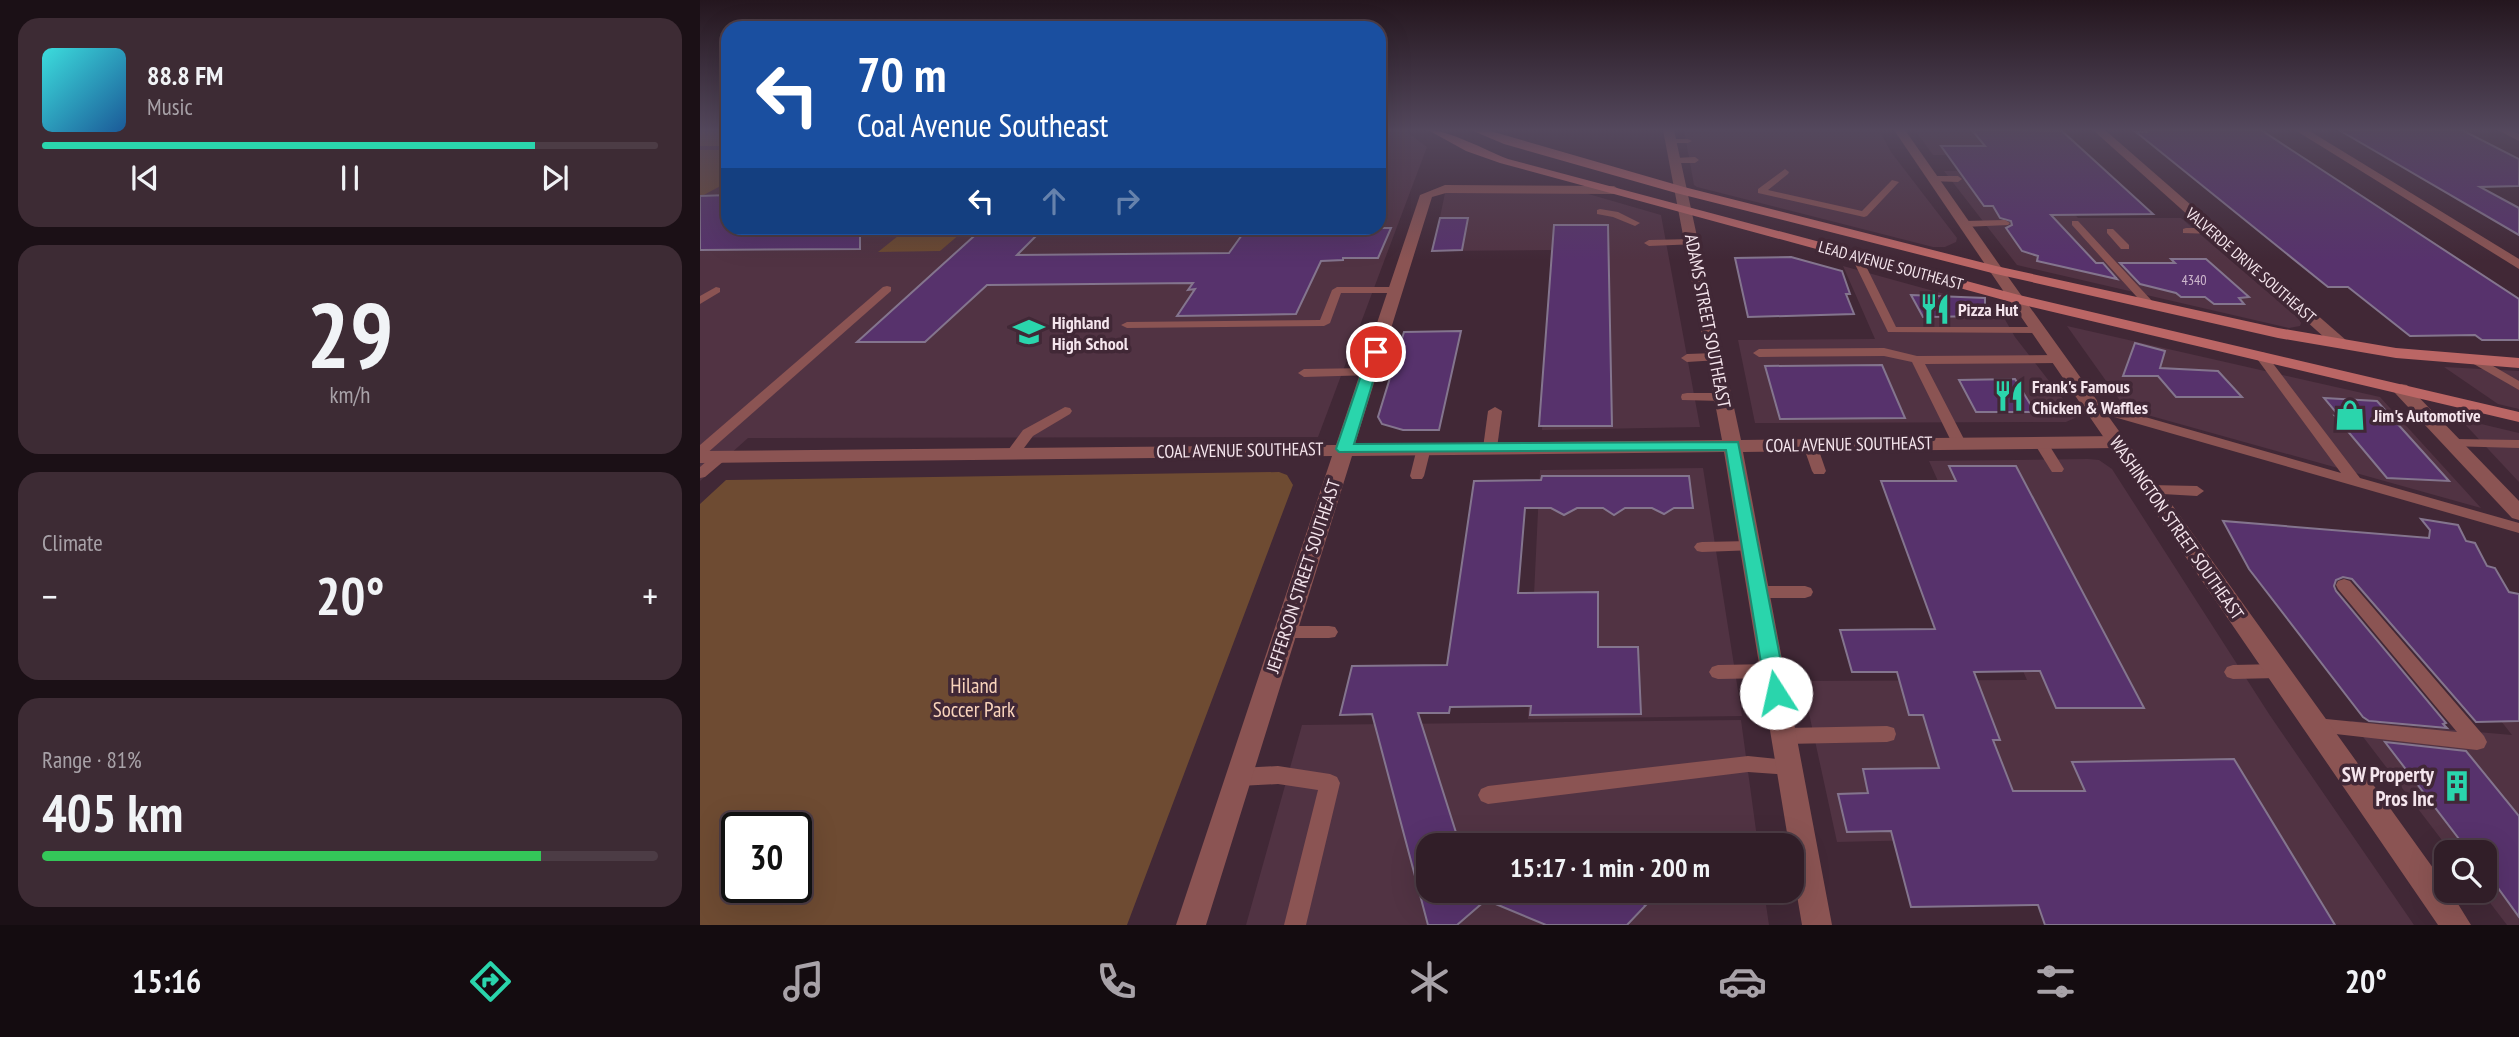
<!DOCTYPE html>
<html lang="en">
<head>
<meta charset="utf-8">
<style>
  :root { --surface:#311e28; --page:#3d2b34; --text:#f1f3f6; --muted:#a8a2a8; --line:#4c3c45; --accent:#2ad5ac }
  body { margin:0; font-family:"PT Sans Narrow",sans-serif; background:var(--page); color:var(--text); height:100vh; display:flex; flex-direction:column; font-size:26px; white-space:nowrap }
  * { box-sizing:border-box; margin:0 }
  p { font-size:23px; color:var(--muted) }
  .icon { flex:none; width:38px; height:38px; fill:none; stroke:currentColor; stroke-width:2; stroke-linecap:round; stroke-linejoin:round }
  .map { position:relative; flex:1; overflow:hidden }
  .panel { display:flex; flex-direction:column; gap:18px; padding:18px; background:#1b1016; width:700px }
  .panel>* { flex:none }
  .hud { position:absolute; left:21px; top:21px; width:665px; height:214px; border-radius:21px; box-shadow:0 7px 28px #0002,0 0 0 2px var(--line); background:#1a4fa0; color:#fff; overflow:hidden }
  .fabs { position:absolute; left:1734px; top:840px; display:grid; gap:14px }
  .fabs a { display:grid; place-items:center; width:63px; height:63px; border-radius:14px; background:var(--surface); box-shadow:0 7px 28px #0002,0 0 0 2px var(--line); font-size:35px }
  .speed { position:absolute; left:21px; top:812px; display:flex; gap:14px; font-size:35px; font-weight:700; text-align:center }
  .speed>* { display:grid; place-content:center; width:91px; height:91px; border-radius:50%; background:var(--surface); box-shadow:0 7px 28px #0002,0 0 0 2px var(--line); line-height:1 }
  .speed .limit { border:4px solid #111; border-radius:10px; background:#fff; color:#111 }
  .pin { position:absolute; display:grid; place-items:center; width:60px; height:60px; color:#fff; margin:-30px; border:4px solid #fff; border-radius:50%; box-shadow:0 2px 7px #0007 }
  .me { position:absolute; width:77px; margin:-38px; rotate:350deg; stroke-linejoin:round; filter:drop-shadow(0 0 5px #0008) }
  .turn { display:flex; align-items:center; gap:24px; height:147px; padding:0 21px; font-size:32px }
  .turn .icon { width:91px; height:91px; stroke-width:2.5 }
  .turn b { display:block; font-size:49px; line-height:60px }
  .lanes { display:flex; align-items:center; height:66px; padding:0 21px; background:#0003; justify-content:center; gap:35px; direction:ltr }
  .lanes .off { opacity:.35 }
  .big { font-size:52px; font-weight:700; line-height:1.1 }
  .panel .card { flex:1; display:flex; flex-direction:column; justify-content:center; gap:10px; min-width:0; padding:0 24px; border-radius:21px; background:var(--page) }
  .panel .dial { align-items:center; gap:0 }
  .dial b { font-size:91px; line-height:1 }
  .song { display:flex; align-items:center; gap:21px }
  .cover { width:84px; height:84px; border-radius:10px; background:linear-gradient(135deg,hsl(180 70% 55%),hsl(210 70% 35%)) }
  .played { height:7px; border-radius:4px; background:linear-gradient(90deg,var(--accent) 80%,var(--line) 80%) }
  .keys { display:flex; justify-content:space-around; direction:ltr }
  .heat { display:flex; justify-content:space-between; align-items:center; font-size:38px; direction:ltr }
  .charge { height:10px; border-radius:5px; background:linear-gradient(90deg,#34c759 81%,var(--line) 0) }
  .trip { position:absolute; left:716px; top:833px; width:388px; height:70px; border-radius:21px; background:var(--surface); box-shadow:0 7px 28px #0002,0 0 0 2px var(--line); font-weight:700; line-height:70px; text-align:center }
  .tabs { display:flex; height:112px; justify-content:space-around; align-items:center; background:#140c10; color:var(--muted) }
  .tabs .icon { width:49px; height:49px }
  .tabs .active { color:var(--accent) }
  .tabs b { font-size:32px; color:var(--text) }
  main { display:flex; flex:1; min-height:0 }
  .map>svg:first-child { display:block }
</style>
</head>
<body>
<main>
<section class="panel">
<div class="card">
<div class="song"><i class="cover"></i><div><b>88.8 FM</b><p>Music</p></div></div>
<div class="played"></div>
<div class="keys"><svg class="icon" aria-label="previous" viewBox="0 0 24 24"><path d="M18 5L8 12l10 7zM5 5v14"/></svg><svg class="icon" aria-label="pause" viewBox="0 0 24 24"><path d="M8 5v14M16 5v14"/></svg><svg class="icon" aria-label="next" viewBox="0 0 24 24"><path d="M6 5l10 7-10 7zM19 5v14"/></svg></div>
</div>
<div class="card dial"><b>29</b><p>km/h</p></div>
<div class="card"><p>Climate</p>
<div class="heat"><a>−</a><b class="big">20°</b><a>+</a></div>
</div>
<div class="card"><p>Range · 81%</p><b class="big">405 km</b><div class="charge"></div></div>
</section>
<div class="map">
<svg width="1819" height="925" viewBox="0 0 1819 925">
  <rect width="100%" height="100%" fill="#412836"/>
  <g fill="#513343">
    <polygon points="0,130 28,130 28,228 679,228 679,130 704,130 727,147 618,437 48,438 0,481"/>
    <polygon points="984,130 1179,130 1191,152 1257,238 1256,242 1245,247 1233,247 997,187 994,185"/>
    <polygon points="1215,130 1298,130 1321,155 1233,155"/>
    <polygon points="1335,170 1378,218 1481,218 1598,318 1601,323 1600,326 1589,328 1317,265 1244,171"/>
    <polygon points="745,193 885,193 961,215 1000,427 842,430 851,250 733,251"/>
    <polygon points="1143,266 1299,309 1315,337 1377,417 1366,422 1055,423 1038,340 1175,339"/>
    <polygon points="1367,326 1680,397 1781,508 1426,409"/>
    <polygon points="1744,367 1819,371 1819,409 1798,404"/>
    <polygon points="1760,419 1819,433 1819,482"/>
    <polygon points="1388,459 1399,460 1412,469 1569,714 1714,925 1434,925 1394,836 1137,842 1102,681 1327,680 1229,461"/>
    <polygon points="1003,468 1042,716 828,719 840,470"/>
    <polygon points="1794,712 1819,714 1819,925 1807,925 1781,891 1785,891 1785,852 1751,852 1651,721 1812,735"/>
    <polygon points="1041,720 1058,845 728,845 728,891 1064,891 1069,925 546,925 602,725"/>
  </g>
  <g fill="#6e4b32" fill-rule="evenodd">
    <rect x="0" y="130" width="28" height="16"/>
    <polygon points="0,150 28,150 28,182 0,197"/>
    <polygon points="208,228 267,228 240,251 178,252"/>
    <path d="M 579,472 L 587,475 L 593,485 L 427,925 L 0,925 L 0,504 L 26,480 ZM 37,828 L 96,828 L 96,887 L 37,887 Z"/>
  </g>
  <g fill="#57326c" stroke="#84758e" stroke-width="2">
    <polygon points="1272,130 1362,131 1453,214 1351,215 1396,263 1403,263 1417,279 1337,261 1338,256 1322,251 1306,228 1312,225 1311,221 1300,218 1293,206 1284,206 1241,146 1285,146"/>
    <polygon points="1445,130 1561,130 1819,299 1819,340 1782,340 1775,335 1710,336 1648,287 1628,287 1436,132 1447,132"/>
    <polygon points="1639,130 1762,130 1819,159 1819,186 1780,187 1819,208 1819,235"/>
    <polygon points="28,195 28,228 160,228 160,249 0,250 0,196"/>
    <polygon points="740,218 768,218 762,250 732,251"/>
    <polygon points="854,225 908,225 912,426 839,426"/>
    <polygon points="283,228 344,228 317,255 529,253 547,228 691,228 678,258 643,258 643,260 621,261 596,314 477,316 495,289 488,290 493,283 287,285 225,342 157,342"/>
    <polygon points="1091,257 1142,271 1150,294 1146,294 1154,314 1048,317 1035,258"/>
    <polygon points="1471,259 1506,259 1549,297 1539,298 1544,304 1514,304 1505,297 1481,297 1476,293 1440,284 1420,263 1475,263"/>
    <polygon points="1211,295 1285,298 1285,316 1223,317"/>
    <polygon points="761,331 739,430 703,430 682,424 678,417 704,332"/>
    <polygon points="1435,343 1465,351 1460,368 1518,371 1542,397 1476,397 1458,376 1423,376"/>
    <polygon points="1182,365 1205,418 1080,419 1065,366"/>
    <polygon points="1315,379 1335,412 1276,412 1259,380"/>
    <polygon points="1624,398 1677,401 1749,481 1687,478 1635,416 1640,417"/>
    <polygon points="1249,466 1316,466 1444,708 1356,708 1340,671 1274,672 1300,740 1293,740 1313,791 1385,791 1372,762 1534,759 1635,925 1345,925 1338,905 1211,907 1191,831 1147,832 1138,794 1168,793 1163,769 1239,768 1223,715 1209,715 1197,672 1152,672 1140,630 1235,629 1181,481 1256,481"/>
    <polygon points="842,476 989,476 993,508 974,508 964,514 952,508 925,508 914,515 903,508 877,508 864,515 851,508 825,508 818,593 898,592 898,647 938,647 941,714 830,715 831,706 750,707 749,713 718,713 760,845 728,845 728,891 904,891 946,905 927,925 846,925 786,900 757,925 728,925 672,714 640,715 652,666 747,665 774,481 841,480"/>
    <polygon points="1721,519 1758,525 1766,541 1775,543 1787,566 1795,568 1809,592 1819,594 1819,721 1776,722 1652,579 1643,577 1636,580 1634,586 1636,591 1746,723 1743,724 1747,728 1669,721 1663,717 1549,569 1523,521 1729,538 1730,530"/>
    <polygon points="1685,742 1766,751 1819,816 1819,917 1785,870 1785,852 1769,852"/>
  </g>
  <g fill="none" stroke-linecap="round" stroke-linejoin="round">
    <g fill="#8b5453" fill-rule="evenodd">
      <polygon points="970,139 988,139 992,141 988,143 967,143 967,139"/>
      <polygon points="974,158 995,157 999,160 995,163 971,163 970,161"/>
      <polygon points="1085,169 1089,172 1088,174 1068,190 1162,211 1192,180 1199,182 1167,216 1164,217 1058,193 1058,189"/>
      <polygon points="1233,176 1258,176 1262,179 1258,182 1230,181 1229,179"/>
      <polygon points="900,209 918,212 940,223 935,226 913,217 897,214 897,210"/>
      <polygon points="1305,220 1310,223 1308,225 1264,227 1259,224 1264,221"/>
      <polygon points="1372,221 1378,221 1453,302 1453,306 1445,306 1372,225"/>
      <polygon points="1486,228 1513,228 1518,231 1513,234 1483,233 1483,229"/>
      <polygon points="1407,229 1413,229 1429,245 1429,249 1421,249 1407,233"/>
      <polygon points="993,239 998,242 997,244 949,246 944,243 949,240"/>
      <polygon points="1156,253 1161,256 1196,327 1338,327 1344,330 1338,333 1188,332 1151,256"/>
      <polygon points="187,286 191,287 191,291 5,455 0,456 0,445 183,287"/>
      <polygon points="16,287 20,288 20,292 0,304 0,296"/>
      <polygon points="637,287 696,287 701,290 696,293 641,293 630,323 624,326 427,328 421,325 427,322 620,320 632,290"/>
      <polygon points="1184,348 1217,356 1358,355 1364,359 1358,363 1225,364 1266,443 1259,447 1252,443 1212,362 1184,356 1059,357 1053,353 1059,349"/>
      <polygon points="1561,352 1565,353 1660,478 1819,523 1819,533 1386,409 1385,406 1386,403 1396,403 1641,473 1555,356"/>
      <polygon points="1015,353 1019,354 1021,357 1019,360 987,362 981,358 987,354"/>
      <polygon points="1776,356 1819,381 1819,390 1772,363 1770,360 1772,357"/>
      <polygon points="669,368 675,372 673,375 604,377 598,373 604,369"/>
      <polygon points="987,393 1023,393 1029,397 1023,401 982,400 981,397 982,394"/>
      <polygon points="365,407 370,408 372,411 370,414 333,436 318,456 308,456 306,453 323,430"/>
      <polygon points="795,407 802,411 797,448 790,452 783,448 788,411"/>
      <polygon points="1341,439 1346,440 1364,469 1362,472 1352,472 1350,469 1334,443"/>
      <polygon points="1753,439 1819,440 1819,448 1748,446 1746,443"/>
      <polygon points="1110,441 1117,445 1126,471 1124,474 1114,474 1112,471 1103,445"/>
      <polygon points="724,444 731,448 724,476 722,479 712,479 710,476 717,448"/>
      <polygon points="20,453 27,457 25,460 5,477 0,478 0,467 15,454"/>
      <polygon points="1450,485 1497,486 1504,491 1497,496 1445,493 1443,490 1445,487"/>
      <polygon points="1051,541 1056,542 1059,546 1056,550 1002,552 997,551 994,547 997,543 1002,542"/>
      <polygon points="1644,579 1650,581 1784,736 1787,742 1784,748 1777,750 1609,731 1607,726 1609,721 1616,718 1757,732 1638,589 1636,585 1638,581"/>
      <polygon points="1059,586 1105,586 1111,588 1113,592 1111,596 1105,598 1059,598 1053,596 1051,592 1053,588"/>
      <polygon points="586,626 629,626 635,627 638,632 635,637 629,638 586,638 580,637 577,632 580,627"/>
      <polygon points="1072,664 1078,666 1081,671 1078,676 1072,678 1018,679 1012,677 1009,672 1012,667 1018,665"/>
      <polygon points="1578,664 1584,666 1587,671 1584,676 1578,678 1533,679 1527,677 1524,672 1527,667 1533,665"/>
      <polygon points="1187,726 1194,728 1196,734 1194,740 1187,742 1084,744 1077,742 1075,736 1077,730 1084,728"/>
      <polygon points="1048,756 1096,761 1099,767 1096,773 1089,775 1048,772 788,804 781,801 778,795 781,789 788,786"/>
      <polygon points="578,766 630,774 637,777 640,783 606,925 584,925 618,790 578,784 539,786 532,783 529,777 532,771 539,768"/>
    </g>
    <g fill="#8b5453" fill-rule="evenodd">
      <polygon points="963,130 974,130 1041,440 1417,436 1426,442 1417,448 1043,452 1132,925 1102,925 1092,866 1092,845 1089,845 1024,452 652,456 506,925 476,925 632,456 0,463 0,451 636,445 720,195 745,185 914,186 920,190 914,194 746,193 732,197 655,444 1022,440"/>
      <polygon points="1194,130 1205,130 1303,270 1301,273 1291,273"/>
      <polygon points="1393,130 1405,130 1647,341 1649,344 1647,347 1635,347"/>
      <polygon points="1595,130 1608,130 1819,259 1819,269"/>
      <polygon points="1798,130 1812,130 1819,134 1819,141"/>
      <polygon points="1701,384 1707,385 1819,501 1819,520 1812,518 1695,393 1692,389"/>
    </g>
    <polygon fill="#8b5453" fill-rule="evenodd" points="1296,266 1301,267 1746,886 1746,891 1750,891 1771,925 1738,925 1289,270"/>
    <g fill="#bb6665" fill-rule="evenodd">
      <path d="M 728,130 C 749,130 785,150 808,159 L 1319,295 L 1819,412 L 1819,422 L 1311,302 L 800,163 L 766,151 Z"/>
      <polygon points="771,130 787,130 984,187 1296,266 1578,328 1696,348 1819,358 1819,368 1696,358 1578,338 1296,274 976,193 804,144"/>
    </g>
  </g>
  <linearGradient id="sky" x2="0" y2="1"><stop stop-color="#24161e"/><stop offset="0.5" stop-color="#54485d"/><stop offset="1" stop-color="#54485d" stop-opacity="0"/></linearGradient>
  <rect width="1819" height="260" fill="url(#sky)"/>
  <polygon fill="#2ad5ac" stroke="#1b8a70" stroke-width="2" points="676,347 682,352 654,444 1038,442 1087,693 1084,698 1076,701 1069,698 1066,693 1026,450 639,452 636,449 669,352"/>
  <defs>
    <symbol id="restaurant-bare" viewBox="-9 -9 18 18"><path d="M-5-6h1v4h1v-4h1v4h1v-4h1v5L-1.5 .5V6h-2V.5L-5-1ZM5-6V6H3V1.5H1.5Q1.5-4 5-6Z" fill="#2ad5ac" stroke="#412836" stroke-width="2.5" paint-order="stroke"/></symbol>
    <symbol id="school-bare" viewBox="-9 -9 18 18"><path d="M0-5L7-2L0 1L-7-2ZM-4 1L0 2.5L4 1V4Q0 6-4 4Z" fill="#2ad5ac" stroke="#412836" stroke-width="2.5" paint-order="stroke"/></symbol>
    <symbol id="shop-bare" viewBox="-9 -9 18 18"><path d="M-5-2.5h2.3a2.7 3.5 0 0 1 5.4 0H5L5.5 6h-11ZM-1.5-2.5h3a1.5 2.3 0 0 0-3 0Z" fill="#2ad5ac" stroke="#412836" stroke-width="2.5" paint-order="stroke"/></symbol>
    <symbol id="building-bare" viewBox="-9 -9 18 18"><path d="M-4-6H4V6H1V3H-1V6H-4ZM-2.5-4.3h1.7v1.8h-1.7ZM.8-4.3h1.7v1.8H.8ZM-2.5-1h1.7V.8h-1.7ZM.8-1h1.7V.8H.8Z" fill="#2ad5ac" stroke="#412836" stroke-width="2.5" paint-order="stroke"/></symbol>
  </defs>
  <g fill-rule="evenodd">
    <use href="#restaurant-bare" x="1213" y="287" width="44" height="44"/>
    <use href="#school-bare" x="307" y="310" width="44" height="44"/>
    <use href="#restaurant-bare" x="1287" y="374" width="44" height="44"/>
    <use href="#shop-bare" x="1628" y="393" width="44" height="44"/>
    <use href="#building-bare" x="1735" y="764" width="44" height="44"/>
  </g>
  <g text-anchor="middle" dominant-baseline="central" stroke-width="7" stroke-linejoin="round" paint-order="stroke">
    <g font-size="14" fill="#ceb8cd">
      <text x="1494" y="280">4340</text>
    </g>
    <g font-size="16" fill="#f5e5ed" stroke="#412836">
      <text transform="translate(1191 265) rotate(15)">LEAD AVENUE SOUTHEAST</text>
      <text transform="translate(1551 265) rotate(41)">VALVERDE DRIVE SOUTHEAST</text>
    </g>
    <g font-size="18" font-weight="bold" fill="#f5e5ed" stroke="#412836" text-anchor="start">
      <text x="1258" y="309">Pizza Hut</text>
      <text x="352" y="322">Highland<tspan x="352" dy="21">High School</tspan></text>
      <text x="1332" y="386">Frank's Famous<tspan x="1332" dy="21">Chicken &amp; Waffles</tspan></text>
      <text x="1673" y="415">Jim's Automotive</text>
    </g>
    <g font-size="18" fill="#f5e5ed" stroke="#412836">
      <text transform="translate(1008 321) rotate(79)">ADAMS STREET SOUTHEAST</text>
      <text transform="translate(1149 444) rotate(-1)">COAL AVENUE SOUTHEAST</text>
      <text transform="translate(540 450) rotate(-1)">COAL AVENUE SOUTHEAST</text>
      <text transform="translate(1477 528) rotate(55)">WASHINGTON STREET SOUTHEAST</text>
      <text transform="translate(603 576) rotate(-72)">JEFFERSON STREET SOUTHEAST</text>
    </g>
    <g font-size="21" fill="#f9d4bc" stroke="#412836">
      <text x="274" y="685">Hiland<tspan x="274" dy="24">Soccer Park</tspan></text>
    </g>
    <g font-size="21" font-weight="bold" fill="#f5e5ed" stroke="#412836" text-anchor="end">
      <text x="1734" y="774">SW Property<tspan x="1734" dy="24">Pros Inc</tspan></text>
    </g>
  </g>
</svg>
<div class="fabs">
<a><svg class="icon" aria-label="search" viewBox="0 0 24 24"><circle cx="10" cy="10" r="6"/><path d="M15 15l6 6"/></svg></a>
</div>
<div class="speed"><div class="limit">30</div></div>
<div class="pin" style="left:676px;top:352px;background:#d93025"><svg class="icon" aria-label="arrive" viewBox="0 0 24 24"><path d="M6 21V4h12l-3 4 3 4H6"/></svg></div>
<svg class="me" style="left:1076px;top:693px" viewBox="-20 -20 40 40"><circle r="19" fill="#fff"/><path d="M0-13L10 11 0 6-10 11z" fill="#2ad5ac"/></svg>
<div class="trip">15:17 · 1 min · 200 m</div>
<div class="hud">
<div class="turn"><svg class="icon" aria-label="left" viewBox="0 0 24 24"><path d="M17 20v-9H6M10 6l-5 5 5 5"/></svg><div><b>70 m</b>Coal Avenue Southeast</div></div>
<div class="lanes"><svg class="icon" aria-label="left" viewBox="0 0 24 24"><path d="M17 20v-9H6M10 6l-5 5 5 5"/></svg><svg class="icon off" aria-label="ahead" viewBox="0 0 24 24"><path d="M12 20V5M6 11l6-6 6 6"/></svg><svg class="icon off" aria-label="right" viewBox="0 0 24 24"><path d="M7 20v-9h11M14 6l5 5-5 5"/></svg></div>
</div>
</div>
</main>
<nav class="tabs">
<b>15:16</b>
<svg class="icon active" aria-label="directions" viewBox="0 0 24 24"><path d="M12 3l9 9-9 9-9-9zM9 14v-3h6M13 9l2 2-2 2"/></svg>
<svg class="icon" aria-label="music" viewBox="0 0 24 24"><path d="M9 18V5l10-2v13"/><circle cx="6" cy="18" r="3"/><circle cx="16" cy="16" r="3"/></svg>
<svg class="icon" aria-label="phone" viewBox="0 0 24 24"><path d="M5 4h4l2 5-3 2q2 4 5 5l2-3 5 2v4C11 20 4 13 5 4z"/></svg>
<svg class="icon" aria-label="climate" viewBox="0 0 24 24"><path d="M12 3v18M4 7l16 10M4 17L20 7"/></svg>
<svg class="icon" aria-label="car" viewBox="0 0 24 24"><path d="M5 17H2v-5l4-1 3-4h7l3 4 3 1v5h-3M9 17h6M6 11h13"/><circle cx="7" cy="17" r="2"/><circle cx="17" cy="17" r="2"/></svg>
<svg class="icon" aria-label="filters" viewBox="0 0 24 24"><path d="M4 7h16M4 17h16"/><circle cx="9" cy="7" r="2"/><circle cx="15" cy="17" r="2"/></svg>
<b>20°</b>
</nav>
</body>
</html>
